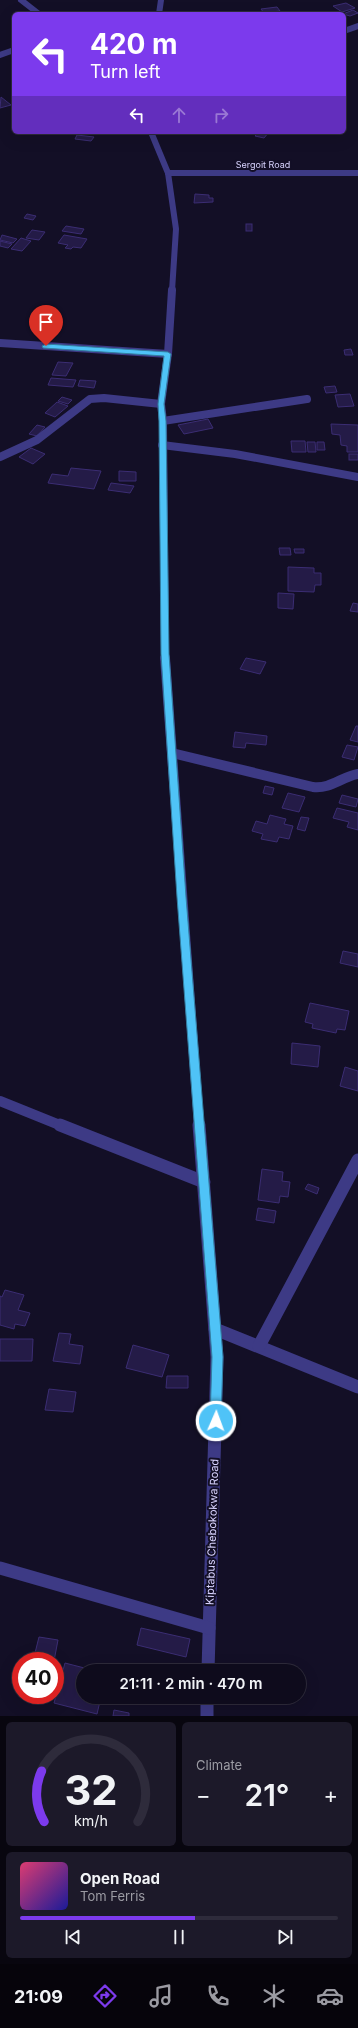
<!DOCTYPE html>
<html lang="en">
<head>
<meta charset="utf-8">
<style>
  :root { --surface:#0e0b1c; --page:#1c1929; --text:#f1f3f6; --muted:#9b9ba3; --line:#2e2b3b; --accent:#7c3aed }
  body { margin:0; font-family:Inter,sans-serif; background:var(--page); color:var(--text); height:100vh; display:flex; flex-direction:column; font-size:15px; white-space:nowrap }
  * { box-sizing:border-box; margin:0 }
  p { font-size:13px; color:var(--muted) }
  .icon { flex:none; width:22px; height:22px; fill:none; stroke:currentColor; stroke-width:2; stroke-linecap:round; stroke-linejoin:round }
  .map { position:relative; height:1716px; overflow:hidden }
  .details { display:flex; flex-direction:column; gap:6px; padding:6px; background:#08060f; flex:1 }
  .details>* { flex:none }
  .top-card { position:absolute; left:12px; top:12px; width:334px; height:122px; border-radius:6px; box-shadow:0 4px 16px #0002,0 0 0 1px var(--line); background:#7c3aed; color:#fff; overflow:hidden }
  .speed { position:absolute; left:12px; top:1652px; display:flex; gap:8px; font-size:20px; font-weight:700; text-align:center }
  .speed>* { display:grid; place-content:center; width:52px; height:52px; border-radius:50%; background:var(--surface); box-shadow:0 4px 16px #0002,0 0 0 1px var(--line); line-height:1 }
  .speed .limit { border:6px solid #d22; background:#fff; color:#111 }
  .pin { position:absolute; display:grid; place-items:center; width:34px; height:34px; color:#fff; margin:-41px -17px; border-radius:50% 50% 50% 0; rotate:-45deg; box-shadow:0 0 4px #0007 }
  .pin .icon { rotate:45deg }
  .me { position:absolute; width:44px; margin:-22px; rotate:2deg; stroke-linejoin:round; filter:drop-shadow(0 0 3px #0008) }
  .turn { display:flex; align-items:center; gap:14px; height:84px; padding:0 12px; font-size:18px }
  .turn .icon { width:52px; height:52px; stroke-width:2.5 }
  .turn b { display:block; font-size:28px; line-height:34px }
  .lanes { display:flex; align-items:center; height:38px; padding:0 12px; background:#0003; justify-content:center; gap:20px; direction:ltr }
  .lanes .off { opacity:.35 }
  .big { font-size:30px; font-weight:600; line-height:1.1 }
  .details .widget { flex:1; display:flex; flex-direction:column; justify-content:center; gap:6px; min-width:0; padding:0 14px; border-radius:6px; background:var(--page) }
  .details .dial { align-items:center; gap:0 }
  .dial svg { height:104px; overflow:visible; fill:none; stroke:var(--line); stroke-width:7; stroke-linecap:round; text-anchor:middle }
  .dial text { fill:var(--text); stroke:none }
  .song { display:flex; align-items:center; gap:12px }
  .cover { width:48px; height:48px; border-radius:6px; background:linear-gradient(135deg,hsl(340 70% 55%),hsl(240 70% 35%)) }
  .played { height:4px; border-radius:2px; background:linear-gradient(90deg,var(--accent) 55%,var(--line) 55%) }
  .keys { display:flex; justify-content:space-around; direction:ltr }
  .heat { display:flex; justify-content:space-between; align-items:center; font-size:22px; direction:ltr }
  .details .tiles { flex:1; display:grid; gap:6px; grid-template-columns:1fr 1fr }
  .widget:last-child { grid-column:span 2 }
  .trip { position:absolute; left:76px; top:1664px; width:230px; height:40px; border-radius:20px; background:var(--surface); box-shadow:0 4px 16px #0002,0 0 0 1px var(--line); font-weight:600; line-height:40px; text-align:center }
  .tab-bar { display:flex; height:64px; justify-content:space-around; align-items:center; background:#06040b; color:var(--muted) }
  .tab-bar .icon { width:28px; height:28px }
  .tab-bar .selected { color:var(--accent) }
  .tab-bar b { font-size:18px; color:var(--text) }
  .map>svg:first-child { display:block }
</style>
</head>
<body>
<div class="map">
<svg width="358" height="1716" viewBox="0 0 358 1716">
  <rect width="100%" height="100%" fill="#130f26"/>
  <g fill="#241b47" stroke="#3b2d73">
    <polygon points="346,3 355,8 342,12 333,6"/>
    <polygon points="277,7 280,11 264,13 261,9"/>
    <polygon points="353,10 358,13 350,16 343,14"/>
    <polygon points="1,97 11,105 0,108"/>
    <polygon points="259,132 269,132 264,138 255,136"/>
    <polygon points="77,135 94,137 91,141 75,139"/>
    <polygon points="195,194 209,195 209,198 213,198 213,202 194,203"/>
    <polygon points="27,214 36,216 33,220 24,218"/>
    <rect x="246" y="224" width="6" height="7"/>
    <polygon points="66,226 84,229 81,234 62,231"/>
    <polygon points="32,230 45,232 39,240 26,238"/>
    <polygon points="2,235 17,239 13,243 0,240"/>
    <polygon points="64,235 87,239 81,248 73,247 71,249 65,248 68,245 58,243"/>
    <polygon points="21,238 31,241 22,251 11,249"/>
    <polygon points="0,241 12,244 8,248 0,246"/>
    <polygon points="351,349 353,355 345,355 344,350"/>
    <polygon points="58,362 73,363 66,376 52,375"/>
    <polygon points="51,378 76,380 73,387 48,385"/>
    <polygon points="80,380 96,381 94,388 78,386"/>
    <polygon points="335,386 337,392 326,393 324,387"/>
    <polygon points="350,394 354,406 338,407 335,395"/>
    <polygon points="62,397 72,400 68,404 58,401"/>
    <polygon points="57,402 68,406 55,417 45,413"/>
    <polygon points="208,419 213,428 184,434 178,425"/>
    <polygon points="331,424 358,425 358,452 347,452 347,446 341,445 340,435 332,434"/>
    <polygon points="37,425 45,427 37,436 29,434"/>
    <polygon points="291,441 305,441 306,452 292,452"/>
    <polygon points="307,442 315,442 316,452 308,452"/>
    <polygon points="317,442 324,442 325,450 317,450"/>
    <polygon points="31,448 45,454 33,464 19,457"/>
    <rect x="349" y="454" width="9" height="6"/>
    <polygon points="71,468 101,471 94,489 48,483 52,474 68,476"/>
    <polygon points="119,471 136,472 136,481 119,481"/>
    <polygon points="111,483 134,486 130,493 108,490"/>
    <polygon points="279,548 290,548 291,555 280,555"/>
    <polygon points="294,549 304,549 304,553 295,553"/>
    <polygon points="288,567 314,568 314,573 321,573 321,585 315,585 314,592 288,591"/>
    <polygon points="278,593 294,594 293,609 278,608"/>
    <polygon points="353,603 358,604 358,612 350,611"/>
    <polygon points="246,658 266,662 260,674 240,669"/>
    <polygon points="356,726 358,726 358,742 350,740"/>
    <polygon points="235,732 267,736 266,745 246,743 245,748 233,747"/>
    <polygon points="347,745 358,747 354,760 342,757"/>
    <polygon points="265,786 274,788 272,795 263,793"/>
    <polygon points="288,793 305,797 299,812 282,808"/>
    <polygon points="342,795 358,799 356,807 339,803"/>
    <polygon points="337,808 358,813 358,830 347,827 349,822 333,818"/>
    <polygon points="270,815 286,819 284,824 293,826 289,839 279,837 277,842 261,839 263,834 252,831 256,821 267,824"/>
    <polygon points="301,817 309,818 305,831 297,829"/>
    <polygon points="343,951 358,954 358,967 340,963"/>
    <polygon points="310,1003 349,1011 345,1030 337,1029 336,1033 312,1028 313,1024 305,1022"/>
    <polygon points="292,1043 320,1046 318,1067 291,1064"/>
    <polygon points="345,1067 358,1071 358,1091 340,1086"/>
    <polygon points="262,1169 283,1172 282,1181 290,1182 288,1197 280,1196 279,1203 258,1200"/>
    <polygon points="308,1184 319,1188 317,1194 305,1189"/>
    <polygon points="258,1208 276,1211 274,1223 256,1220"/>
    <polygon points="5,1290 24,1295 18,1310 30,1313 25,1326 15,1324 14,1329 0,1325 0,1296 2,1297"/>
    <polygon points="59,1333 71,1334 69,1344 83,1346 80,1364 53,1361"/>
    <polygon points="0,1339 33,1339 32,1361 0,1361"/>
    <polygon points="133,1345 169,1355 162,1377 126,1368"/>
    <polygon points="167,1376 188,1376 188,1388 166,1388"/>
    <polygon points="49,1389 76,1392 73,1412 45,1410"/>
    <polygon points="141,1628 190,1639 186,1657 137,1645"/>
    <polygon points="39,1637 58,1640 54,1661 33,1661"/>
    <polygon points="65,1663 96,1671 83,1671 83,1697 101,1697 97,1714 54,1703"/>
    <polygon points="114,1710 129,1713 129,1716 113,1716"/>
  </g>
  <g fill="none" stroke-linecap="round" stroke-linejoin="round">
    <g stroke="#3d3a85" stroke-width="6">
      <polyline points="21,0 39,14"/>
      <polyline points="159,14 161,0"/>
      <polyline points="344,31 358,26"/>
      <polyline points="0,55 14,50"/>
      <polyline points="151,132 168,173 176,229 172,291"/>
      <polyline points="168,173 358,173"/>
    </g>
    <g stroke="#3d3a85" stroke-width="8">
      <polyline points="0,343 168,354"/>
      <polyline points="163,421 307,399"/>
      <polyline points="162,445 235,454 358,477"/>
      <polyline points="0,457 37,440 90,399 104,398 161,404"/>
      <polyline points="165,659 163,421 161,404 168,354 172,290"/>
    </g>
    <g stroke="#3d3a85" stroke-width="10">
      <polyline points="165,658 199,1126"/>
      <path d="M 172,753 L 313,787 C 331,789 341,777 358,774"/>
      <polyline points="0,1101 62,1126"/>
    </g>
    <g stroke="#3d3a85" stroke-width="13">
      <polyline points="60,1125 204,1182"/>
      <polyline points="199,1125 217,1357 208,1671"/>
      <polyline points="215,1329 358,1387"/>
      <polyline points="259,1346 358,1160"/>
      <polyline points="0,1568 209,1628"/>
      <polyline points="207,1697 207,1716"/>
    </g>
  </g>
  <polygon fill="#4fc3f7" stroke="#337fa1" points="46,344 168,352 171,354 164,404 166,421 169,654 186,897 223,1357 221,1421 220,1425 216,1427 211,1425 210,1421 212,1357 177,897 161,654 159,421 158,404 164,356 43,348 42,346"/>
  <g text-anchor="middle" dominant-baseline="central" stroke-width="4" stroke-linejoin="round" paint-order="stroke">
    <g font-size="9" fill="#d9d4ff" stroke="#130f26">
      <text x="263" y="164">Sergoit Road</text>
    </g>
    <g font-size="11" fill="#d9d4ff" stroke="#130f26">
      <text transform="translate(212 1532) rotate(-88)">Kiptabus Chebokokwa Road</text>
    </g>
  </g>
</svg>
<div class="speed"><div class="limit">40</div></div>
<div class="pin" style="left:46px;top:346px;background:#d93025"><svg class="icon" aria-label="arrive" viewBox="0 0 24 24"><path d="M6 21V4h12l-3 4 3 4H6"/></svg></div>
<svg class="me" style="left:216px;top:1421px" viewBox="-20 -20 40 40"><circle r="17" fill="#4fc3f7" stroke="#fff" stroke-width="3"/><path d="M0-11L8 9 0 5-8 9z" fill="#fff"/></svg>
<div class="trip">21:11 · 2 min · 470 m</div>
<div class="top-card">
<div class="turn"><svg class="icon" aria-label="left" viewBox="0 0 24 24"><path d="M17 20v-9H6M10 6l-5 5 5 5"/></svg><div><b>420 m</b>Turn left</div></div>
<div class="lanes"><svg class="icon" aria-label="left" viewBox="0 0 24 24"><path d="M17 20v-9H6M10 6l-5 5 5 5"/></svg><svg class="icon off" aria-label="ahead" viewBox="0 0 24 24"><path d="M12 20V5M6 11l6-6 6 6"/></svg><svg class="icon off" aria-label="right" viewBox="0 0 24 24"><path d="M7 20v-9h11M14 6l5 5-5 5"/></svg></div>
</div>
</div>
<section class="details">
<div class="tiles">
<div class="widget dial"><svg viewBox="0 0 100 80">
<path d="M14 69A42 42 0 1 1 86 69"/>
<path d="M14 69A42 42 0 0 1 12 30" stroke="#7c3aed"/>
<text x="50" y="56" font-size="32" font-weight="700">32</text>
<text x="50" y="72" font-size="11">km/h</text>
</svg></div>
<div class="widget"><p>Climate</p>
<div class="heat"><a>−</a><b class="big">21°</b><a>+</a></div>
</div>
<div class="widget">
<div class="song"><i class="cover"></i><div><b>Open Road</b><p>Tom Ferris</p></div></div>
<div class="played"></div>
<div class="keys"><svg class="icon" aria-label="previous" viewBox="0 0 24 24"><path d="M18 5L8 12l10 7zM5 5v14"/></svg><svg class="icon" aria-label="pause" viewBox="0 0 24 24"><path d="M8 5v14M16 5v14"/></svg><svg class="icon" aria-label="next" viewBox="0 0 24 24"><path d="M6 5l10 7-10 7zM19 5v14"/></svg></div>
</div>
</div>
</section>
<nav class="tab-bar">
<b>21:09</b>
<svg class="icon selected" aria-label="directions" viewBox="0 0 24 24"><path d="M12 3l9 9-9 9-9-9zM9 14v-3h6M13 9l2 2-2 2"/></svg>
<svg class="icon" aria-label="music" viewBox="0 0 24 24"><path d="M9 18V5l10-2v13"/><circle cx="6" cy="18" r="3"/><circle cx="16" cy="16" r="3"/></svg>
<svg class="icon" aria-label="phone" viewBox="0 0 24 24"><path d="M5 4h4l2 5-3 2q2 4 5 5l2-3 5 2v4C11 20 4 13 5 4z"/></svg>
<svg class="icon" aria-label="climate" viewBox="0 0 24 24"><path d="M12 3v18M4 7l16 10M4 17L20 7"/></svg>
<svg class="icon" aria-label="car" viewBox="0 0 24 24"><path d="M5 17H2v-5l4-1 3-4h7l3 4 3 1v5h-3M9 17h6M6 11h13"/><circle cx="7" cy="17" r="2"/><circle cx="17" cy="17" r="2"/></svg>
</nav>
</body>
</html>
